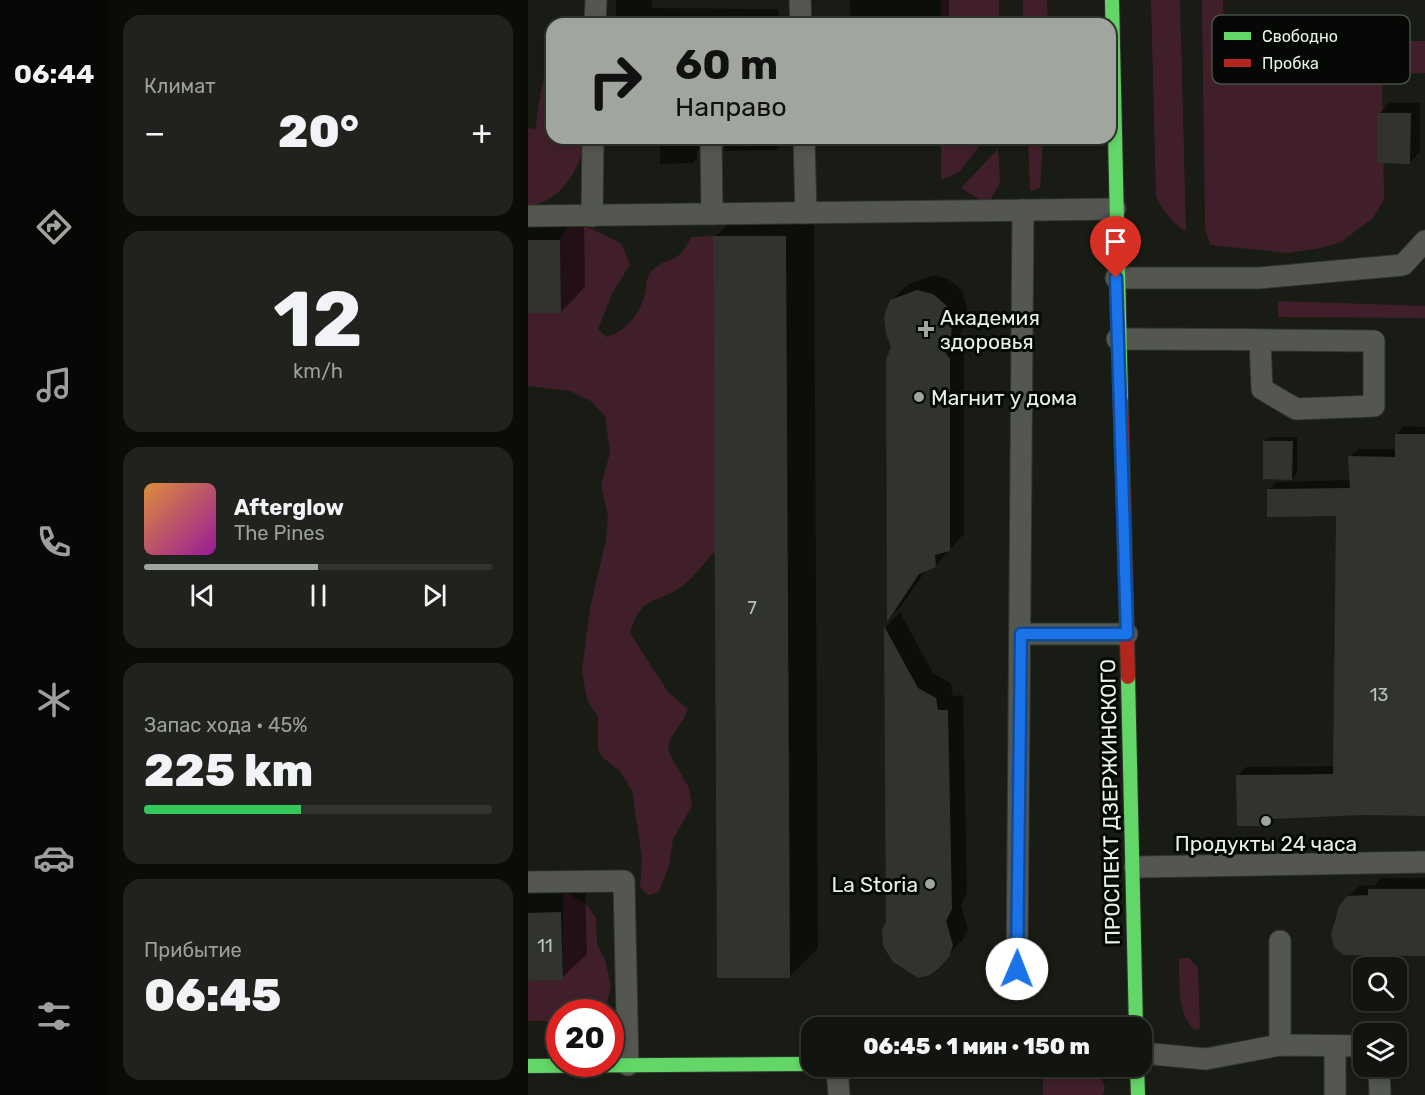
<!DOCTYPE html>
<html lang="ru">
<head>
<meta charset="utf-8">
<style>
  :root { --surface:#12150f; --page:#1f221d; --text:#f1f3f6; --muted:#9c9f9e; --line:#31342f; --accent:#a0a69d }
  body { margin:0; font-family:Rubik,sans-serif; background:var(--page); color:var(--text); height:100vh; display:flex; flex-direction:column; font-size:22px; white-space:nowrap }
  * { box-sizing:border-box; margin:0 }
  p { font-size:20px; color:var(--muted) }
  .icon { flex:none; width:33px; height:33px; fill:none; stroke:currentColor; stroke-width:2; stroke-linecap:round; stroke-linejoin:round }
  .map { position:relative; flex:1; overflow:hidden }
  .panel { display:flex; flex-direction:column; gap:15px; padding:15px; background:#0a0c08; width:420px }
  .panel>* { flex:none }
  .top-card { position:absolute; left:18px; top:18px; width:570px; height:126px; border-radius:18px; box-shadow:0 3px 9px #0003,0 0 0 2px var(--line); background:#a0a69d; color:#111; overflow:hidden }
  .controls { position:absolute; left:825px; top:957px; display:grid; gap:12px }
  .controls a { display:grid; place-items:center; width:54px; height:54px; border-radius:12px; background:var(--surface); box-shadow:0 3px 9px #0003,0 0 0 2px var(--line); font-size:30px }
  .speed { position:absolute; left:18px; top:999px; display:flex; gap:12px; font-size:30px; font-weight:700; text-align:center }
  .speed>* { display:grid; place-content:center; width:78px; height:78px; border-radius:50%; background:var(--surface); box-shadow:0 3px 9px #0003,0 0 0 2px var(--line); line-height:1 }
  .speed .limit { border:9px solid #d22; background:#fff; color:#111 }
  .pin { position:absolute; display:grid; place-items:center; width:51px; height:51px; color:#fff; margin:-62px -26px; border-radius:50% 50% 50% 0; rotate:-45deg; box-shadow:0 0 6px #0007 }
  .pin .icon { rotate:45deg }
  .me { position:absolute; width:66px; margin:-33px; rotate:1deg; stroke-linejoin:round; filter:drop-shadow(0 0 4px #0008) }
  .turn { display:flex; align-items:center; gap:21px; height:126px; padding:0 30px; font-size:27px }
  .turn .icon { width:78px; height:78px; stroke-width:2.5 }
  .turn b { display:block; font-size:42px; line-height:51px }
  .big { font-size:45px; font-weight:800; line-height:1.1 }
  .panel .card { flex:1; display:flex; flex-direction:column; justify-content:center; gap:9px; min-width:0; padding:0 21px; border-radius:18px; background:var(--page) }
  .panel .dial { align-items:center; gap:0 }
  .dial b { font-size:78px; line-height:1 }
  .song { display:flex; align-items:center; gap:18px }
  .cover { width:72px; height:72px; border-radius:9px; background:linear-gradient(135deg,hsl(30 70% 55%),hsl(300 70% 35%)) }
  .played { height:6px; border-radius:3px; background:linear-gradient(90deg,var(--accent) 50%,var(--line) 50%) }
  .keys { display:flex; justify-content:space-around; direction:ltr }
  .heat { display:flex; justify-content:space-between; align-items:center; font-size:33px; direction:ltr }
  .charge { height:9px; border-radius:4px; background:linear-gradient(90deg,#34c759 45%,var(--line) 0) }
  .trip { position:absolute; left:273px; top:1017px; width:351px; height:60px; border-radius:18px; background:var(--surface); box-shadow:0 3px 9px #0003,0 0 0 2px var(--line); font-weight:800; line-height:60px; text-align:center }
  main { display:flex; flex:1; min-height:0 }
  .tabs { display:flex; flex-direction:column; width:108px; justify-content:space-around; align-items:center; background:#070806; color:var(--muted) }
  .tabs .icon { width:42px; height:42px }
  .tabs .current { color:var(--accent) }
  .tabs b { font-size:27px; color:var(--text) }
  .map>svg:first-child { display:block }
</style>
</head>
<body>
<main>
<nav class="tabs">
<b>06:44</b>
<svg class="icon current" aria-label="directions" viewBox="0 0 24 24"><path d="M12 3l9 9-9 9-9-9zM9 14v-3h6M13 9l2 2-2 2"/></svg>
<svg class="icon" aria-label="music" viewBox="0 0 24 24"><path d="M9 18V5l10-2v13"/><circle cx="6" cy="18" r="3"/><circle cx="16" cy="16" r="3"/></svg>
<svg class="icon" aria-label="phone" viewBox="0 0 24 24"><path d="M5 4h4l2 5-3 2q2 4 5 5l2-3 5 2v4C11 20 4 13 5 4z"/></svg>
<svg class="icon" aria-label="climate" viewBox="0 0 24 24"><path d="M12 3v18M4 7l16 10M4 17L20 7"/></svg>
<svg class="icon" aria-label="car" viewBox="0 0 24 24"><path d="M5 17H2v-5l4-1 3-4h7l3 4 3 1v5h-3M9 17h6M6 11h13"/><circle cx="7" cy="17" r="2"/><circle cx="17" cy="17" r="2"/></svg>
<svg class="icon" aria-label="filters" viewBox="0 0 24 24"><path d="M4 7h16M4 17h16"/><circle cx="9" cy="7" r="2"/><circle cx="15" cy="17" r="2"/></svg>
</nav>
<section class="panel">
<div class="card"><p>Климат</p>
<div class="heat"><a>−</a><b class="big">20°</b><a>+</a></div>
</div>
<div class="card dial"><b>12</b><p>km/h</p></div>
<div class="card">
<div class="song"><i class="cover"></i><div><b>Afterglow</b><p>The Pines</p></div></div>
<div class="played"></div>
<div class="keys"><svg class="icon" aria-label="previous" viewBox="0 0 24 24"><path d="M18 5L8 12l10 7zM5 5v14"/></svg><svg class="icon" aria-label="pause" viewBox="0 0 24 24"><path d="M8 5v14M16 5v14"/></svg><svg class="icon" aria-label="next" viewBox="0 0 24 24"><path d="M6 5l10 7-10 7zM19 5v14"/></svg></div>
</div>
<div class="card"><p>Запас хода · 45%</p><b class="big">225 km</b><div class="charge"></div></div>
<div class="card"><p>Прибытие</p><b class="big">06:45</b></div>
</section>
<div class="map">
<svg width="897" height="1095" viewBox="0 0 897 1095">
  <rect width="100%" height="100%" fill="#181c14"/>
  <g fill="#411f2a">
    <rect x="413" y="0" width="58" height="24"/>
    <polygon points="495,0 519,0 520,24 495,24"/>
    <path d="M 623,0 L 652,0 L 658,231 C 649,229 630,204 628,196 Z"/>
    <polygon points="674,0 695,0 696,42 897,41 897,73 854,74 856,200 845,218 813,242 793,248 760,253 682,245 677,228"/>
    <path d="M 24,36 L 24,138 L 59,138 C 51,169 34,202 0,206 L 0,128 L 8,129 C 9,109 13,91 17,73 C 19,59 17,49 24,36 Z"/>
    <polygon points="413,138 458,138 431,172 413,180"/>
    <polygon points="500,138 515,138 512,188 502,191"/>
    <polygon points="470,149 472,182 463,199 456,202 433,188"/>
    <path d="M 51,223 L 93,243 L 102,264 L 84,294 L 70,329 L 78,337 C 99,331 111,315 117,294 C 119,286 117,279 123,272 C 139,254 150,267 163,237 L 185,236 L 187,551 C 174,565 163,582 147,591 C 119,605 113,599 102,633 L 140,692 L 160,709 L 155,720 L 142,739 L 140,751 L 161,788 L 164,806 L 145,839 L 141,865 L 131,892 L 120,895 L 112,888 L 114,857 L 104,791 L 92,771 L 74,757 L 70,749 L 70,717 L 59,700 L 54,671 L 62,608 L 78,540 L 80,516 L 73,485 L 82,453 L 77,416 L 63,401 L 42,391 L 0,386 L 0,313 L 33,313 L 32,240 L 40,226 Z"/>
    <polygon points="750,301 897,306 897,318 750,317"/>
    <polygon points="35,891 58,904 68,918 69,944 77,960 83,986 78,1006 70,1012 32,1012 31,1021 0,1021 0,981 35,979"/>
    <path d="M 651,958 L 661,958 L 670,968 L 672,1028 L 666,1030 C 648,1010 652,984 651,958 Z"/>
    <polygon points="515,1078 573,1079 577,1087 575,1095 515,1095"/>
  </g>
  <g fill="#0007">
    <polygon points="88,0 124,0 124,8 251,9 251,24 88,24"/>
    <polygon points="322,0 421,0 421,24 323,24"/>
    <polygon points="861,103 892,103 892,152 882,162 851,114"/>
    <polygon points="132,138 175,138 175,146 169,151 169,158 164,163 132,164"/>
    <polygon points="196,138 253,138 253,145 248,150 197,151"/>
    <polygon points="324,138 396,138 324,140"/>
    <polygon points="286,208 290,948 262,976 187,237 215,209"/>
    <polygon points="56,216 57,287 33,312 0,312 0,217"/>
    <polygon points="405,275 420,279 434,290 439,307 438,323 431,335 436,343 436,534 407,566 398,570 374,605 361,619 363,301 379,285"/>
    <polygon points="876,426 897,427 897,815 835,814 749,818 742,824 710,776 718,767 807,766 810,515 740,490 749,482 823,480 822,457 830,449 868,449 868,435"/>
    <polygon points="741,437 769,437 769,473 764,478 736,442"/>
    <polygon points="372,612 405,673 423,683 425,696 435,695 439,893 433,905 440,929 435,940 402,973 359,921 358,627"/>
    <polygon points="853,878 897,878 897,954 804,934 806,919 820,897 831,886 847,885"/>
    <polygon points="57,889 59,954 34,978 0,979 0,890"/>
  </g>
  <g fill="#31342e">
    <polygon points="849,113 883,113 882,164 849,163"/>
    <polygon points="185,236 258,236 262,978 189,978"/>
    <polygon points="0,240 32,240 33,313 0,313"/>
    <polygon points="389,290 405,294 419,306 424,323 423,339 416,351 422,359 422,551 407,555 408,567 391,574 359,622 358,360 363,347 358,334 356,316 362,300"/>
    <polygon points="867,434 897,434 897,816 835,815 743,819 743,826 709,826 708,775 805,774 808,516 739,517 739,489 822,488 820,456 867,457"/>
    <polygon points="735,441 765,441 764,480 735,479"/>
    <polygon points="356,626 390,688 408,698 410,710 420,710 424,909 418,921 425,945 421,957 411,968 402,975 390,978 365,962 355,946 354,930 358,921"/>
    <polygon points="840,889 897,889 897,956 816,955 806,947 803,934 811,906 819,896 840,895"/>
    <polygon points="33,912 35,980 0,981 0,913"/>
  </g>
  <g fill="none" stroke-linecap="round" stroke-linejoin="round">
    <defs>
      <g id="lane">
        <polyline points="272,0 273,24"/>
        <polyline points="67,24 68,0"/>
        <polyline points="183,138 184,214"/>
        <polyline points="276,138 278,213"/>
        <polyline points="0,216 587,209"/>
        <polyline points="64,216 65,138"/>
        <polyline points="588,278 731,278 875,265 897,241"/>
        <path d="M 589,339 C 675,339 760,340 846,341 L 846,406 L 768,409 L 734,389 L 732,340"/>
        <polyline points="493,634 599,634"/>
        <polyline points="607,867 897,862"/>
        <polyline points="0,882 96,881 100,1065"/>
        <polyline points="489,969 495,210"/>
        <polyline points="752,1045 752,941"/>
        <polyline points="614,1053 678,1059 752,1045 836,1046"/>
        <polyline points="309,1066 311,1095"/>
        <polyline points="851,1066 852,1095"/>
        <polyline points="807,1095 807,1046"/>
      </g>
      <g id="fast">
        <polyline points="584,0 593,401"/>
        <polyline points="600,677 608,1028"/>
        <polyline points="0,1066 284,1064"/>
        <polyline points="609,1066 610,1095"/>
      </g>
      <polyline id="jam" points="593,401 600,677"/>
    </defs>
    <use href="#lane" stroke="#31352e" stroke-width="23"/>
    <use href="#fast" stroke="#31352e" stroke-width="16"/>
    <use href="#jam" stroke="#31352e" stroke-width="16"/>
    <use href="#lane" stroke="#535750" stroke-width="21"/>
    <use href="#fast" stroke="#63d668" stroke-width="14"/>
    <use href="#jam" stroke="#b3261e" stroke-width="14"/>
  </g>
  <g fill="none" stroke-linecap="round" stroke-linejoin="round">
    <defs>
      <polyline id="route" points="489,969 493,634 599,634 588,278"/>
    </defs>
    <use href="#route" stroke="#114b97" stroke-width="15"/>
    <use href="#route" stroke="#1a73e8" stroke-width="10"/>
  </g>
  <g fill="#a0a69d" stroke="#050804" stroke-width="2">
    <path d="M395 320h6v6h6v6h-6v6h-6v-6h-6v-6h6z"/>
    <circle cx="391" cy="397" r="6"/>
    <circle cx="738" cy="821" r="6"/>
    <circle cx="402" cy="884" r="6"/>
  </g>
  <g text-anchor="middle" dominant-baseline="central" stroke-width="6" stroke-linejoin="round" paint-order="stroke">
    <g font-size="18" fill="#bcc1b9">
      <text x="224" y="608">7</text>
      <text x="851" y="695">13</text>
      <text x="17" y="946">11</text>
    </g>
    <g font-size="21" fill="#eaf0e7" stroke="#050804" text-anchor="start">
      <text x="412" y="317">Академия<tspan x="412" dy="24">здоровья</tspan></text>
      <text x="403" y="397">Магнит у дома</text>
      <text x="738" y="843" text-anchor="middle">Продукты 24 часа</text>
      <text x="390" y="884" text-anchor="end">La Storia</text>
    </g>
    <g font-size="21" fill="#eaf0e7" stroke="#050804">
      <text transform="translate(582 802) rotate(-91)">ПРОСПЕКТ ДЗЕРЖИНСКОГО</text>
    </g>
  </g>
  <rect x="684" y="15" width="198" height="69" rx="9" fill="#050804" stroke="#4a4e48" stroke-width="1.5"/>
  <rect x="696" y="32" width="27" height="8" fill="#63d668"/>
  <rect x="696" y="59" width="27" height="8" fill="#b3261e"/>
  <g font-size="16" fill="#eaf0e7">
    <text x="734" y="42">Свободно</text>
    <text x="734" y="69">Пробка</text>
  </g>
</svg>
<div class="controls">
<a><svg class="icon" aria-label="search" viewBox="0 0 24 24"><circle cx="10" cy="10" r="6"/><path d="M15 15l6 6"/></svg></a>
<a><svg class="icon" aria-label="layers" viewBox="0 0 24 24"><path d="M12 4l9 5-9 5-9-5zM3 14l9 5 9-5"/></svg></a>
</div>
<div class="speed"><div class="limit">20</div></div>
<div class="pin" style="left:588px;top:278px;background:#d93025"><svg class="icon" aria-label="arrive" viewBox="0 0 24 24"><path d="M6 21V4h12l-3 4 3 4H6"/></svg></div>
<svg class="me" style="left:489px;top:969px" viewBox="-20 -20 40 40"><circle r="19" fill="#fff"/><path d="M0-13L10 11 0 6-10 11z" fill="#1a73e8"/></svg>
<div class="trip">06:45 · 1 мин · 150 m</div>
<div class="top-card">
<div class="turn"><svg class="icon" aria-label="right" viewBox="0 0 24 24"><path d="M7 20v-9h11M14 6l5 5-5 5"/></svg><div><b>60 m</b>Направо</div></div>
</div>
</div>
</main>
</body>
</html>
